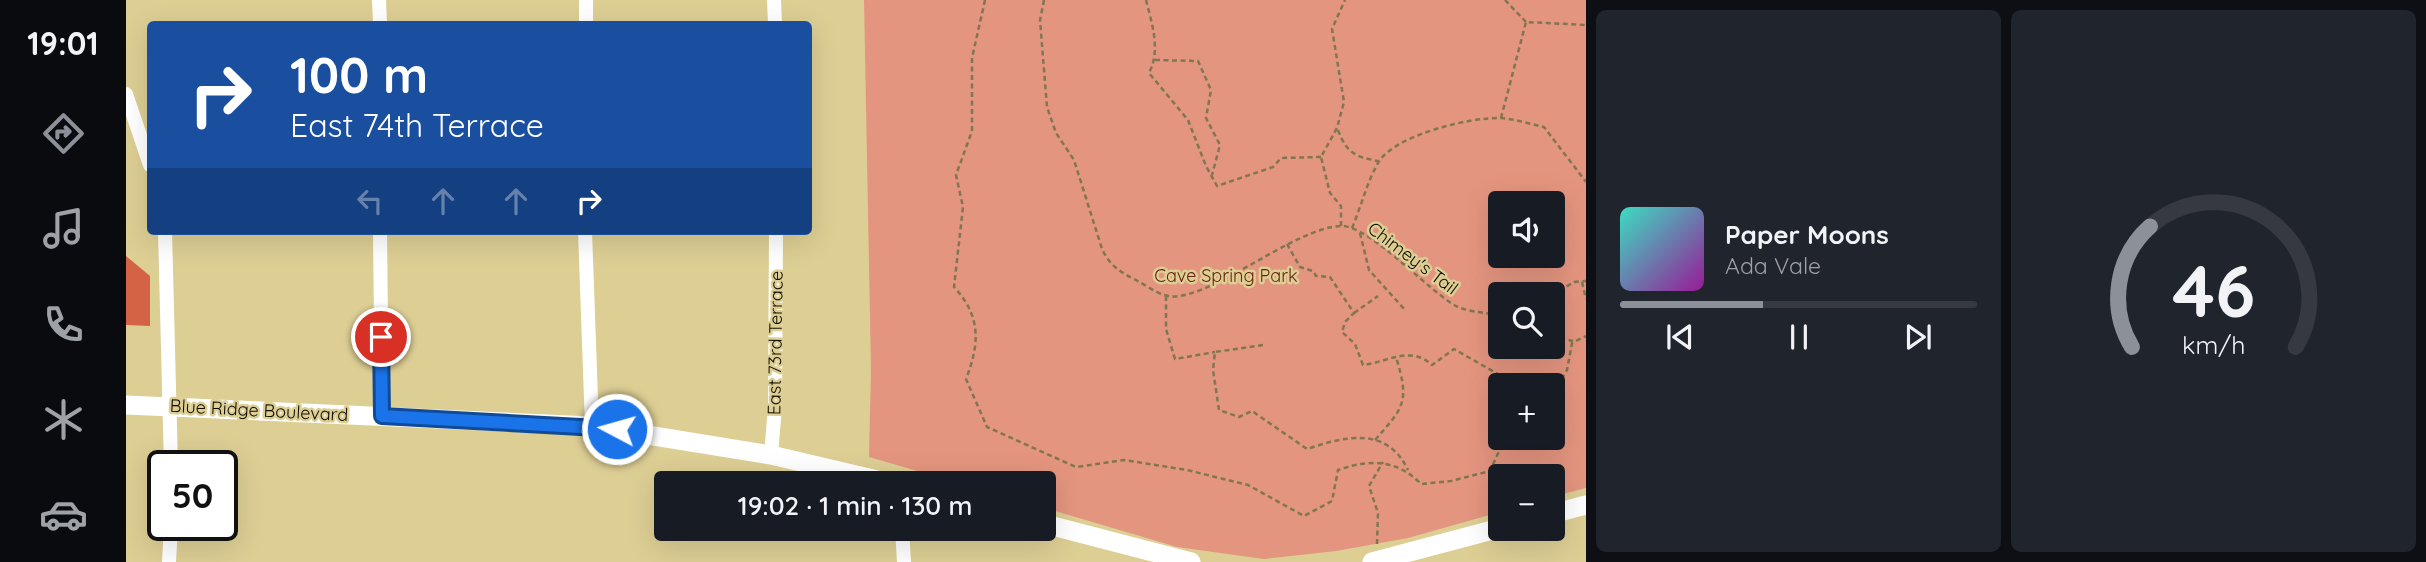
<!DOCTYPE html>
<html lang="en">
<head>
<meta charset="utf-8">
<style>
  :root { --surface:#171b24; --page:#20242c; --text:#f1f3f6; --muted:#9ea1a6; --line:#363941; --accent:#8c9099 }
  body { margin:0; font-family:Quicksand,sans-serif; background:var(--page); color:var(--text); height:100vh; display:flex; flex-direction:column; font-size:26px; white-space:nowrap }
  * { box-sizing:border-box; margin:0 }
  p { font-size:23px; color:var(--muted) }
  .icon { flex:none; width:38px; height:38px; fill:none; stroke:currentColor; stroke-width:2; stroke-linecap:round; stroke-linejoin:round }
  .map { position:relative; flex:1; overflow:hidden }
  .panel { display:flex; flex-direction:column; gap:10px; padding:10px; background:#0d0f14; width:840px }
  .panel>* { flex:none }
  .top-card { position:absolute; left:21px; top:21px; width:665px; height:214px; border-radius:7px; box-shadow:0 7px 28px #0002; background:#1a4fa0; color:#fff; overflow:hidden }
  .fabs { position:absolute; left:1362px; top:191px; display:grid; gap:14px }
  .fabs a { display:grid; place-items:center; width:77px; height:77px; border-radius:7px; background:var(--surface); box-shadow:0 7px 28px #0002; font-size:35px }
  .speed { position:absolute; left:21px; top:450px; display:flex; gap:14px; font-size:35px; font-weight:700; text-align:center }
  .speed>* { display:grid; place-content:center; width:91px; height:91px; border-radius:50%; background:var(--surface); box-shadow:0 7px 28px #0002; line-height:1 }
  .speed .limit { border:4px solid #111; border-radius:10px; background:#fff; color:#111 }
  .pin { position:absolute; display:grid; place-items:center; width:60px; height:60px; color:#fff; margin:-30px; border:4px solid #fff; border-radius:50%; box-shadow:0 2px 7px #0007 }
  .me { position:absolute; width:77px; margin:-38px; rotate:276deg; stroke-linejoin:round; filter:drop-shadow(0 0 5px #0008) }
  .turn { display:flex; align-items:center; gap:24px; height:147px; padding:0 28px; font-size:32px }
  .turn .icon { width:91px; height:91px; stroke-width:2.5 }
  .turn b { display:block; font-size:49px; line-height:60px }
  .lanes { display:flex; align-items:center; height:66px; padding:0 28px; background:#0003; justify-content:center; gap:35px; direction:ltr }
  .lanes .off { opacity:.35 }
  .panel .card { flex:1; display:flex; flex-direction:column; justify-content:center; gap:10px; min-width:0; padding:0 24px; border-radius:10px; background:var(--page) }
  .panel .dial { align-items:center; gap:0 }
  .dial svg { height:182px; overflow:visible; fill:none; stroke:var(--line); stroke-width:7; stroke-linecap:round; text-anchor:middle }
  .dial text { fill:var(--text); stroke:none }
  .song { display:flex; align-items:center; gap:21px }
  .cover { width:84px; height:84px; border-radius:10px; background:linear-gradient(135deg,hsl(170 70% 55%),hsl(300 70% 35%)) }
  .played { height:7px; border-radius:4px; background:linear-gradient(90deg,var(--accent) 40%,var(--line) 40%) }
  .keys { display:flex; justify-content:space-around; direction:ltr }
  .panel .tiles { flex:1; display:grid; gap:10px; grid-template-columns:repeat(2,1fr) }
  .trip { position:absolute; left:528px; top:471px; width:402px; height:70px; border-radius:7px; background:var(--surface); box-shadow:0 7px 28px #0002; font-weight:600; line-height:70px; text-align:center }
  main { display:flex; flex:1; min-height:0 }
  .dock { display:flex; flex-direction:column; width:126px; justify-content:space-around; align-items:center; background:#090b0e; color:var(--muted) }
  .dock .icon { width:49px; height:49px }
  .dock .current { color:var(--accent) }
  .dock b { font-size:32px; color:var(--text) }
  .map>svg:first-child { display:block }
</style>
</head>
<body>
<main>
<nav class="dock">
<b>19:01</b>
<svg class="icon current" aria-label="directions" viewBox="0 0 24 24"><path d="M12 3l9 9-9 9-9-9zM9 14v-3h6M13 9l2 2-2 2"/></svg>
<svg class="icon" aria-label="music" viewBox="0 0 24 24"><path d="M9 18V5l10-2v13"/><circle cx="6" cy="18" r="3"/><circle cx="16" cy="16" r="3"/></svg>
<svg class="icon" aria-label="phone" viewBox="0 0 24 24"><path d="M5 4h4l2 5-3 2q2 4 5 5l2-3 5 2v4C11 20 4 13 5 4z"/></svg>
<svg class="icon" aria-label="climate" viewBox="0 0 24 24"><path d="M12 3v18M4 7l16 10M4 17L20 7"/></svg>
<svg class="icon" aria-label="car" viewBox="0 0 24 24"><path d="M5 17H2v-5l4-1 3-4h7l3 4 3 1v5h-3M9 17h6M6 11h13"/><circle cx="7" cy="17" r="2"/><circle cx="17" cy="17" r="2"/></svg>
</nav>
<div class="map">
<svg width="1460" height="562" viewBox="0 0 1460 562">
  <rect width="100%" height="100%" fill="#ddce94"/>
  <path fill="#e4957f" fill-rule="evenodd" d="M 738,0 L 1460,0 L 1460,488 L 1426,497 L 1426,476 L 1374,476 L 1374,512 L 1282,538 L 1210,551 L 1138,559 L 1051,547 L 919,508 L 919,483 L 833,483 L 743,457 L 745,370 ZM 1374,203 L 1426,203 L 1426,256 L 1374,256 ZM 1374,294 L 1426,294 L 1426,346 L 1374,346 ZM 1374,385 L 1426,385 L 1426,438 L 1374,438 Z"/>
  <polygon fill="#d46244" points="0,256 24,276 24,326 0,325"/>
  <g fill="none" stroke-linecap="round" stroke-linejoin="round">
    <g stroke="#817651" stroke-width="2.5" stroke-dasharray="5 3.5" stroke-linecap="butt">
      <path d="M 859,0 L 846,58 L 846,131 L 830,175 L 837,207 L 828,287 C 855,316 854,343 840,379 L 861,427 L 950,467 L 998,460 L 1061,470 L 1122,485 L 1178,516 L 1206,501 L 1212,470 C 1243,459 1271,459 1295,484 L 1325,481 L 1364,471 L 1379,438"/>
      <path d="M 918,0 L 914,20 L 921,107 L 930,133 L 948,160 L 976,249 C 984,266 994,272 1010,280 C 1019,285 1029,292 1038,295 C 1076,308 1167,227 1215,226 C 1244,225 1305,294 1332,307 C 1344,312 1361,313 1374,315"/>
      <path d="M 1020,0 C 1026,24 1035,50 1023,73 L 1062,120 L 1080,166 L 1091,186 L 1147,167 L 1155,158 L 1195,157"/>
      <polyline points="1379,0 1400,22"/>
      <polyline points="1029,60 1072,61 1085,90 1080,118 1094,145 1086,175"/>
      <polyline points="1375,118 1400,22 1460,25"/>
      <path d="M 1212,130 C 1220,152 1229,157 1252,161"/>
      <polyline points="1215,226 1215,206 1204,193 1195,157 1211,128 1218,102 1206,29 1219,0"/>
      <path d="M 1226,228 C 1235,207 1241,182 1252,163 C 1268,135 1344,117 1375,118 C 1389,119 1404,124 1418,127 L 1460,182"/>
      <polyline points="1234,233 1243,270 1280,311"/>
      <path d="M 1161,244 L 1174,267 L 1187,271 L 1190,276 L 1204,277 L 1228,313 L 1219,322 L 1216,332 L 1229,344 L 1237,365 C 1262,362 1285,345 1306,365 L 1328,349 L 1391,385"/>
      <polyline points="1456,282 1460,299"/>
      <polyline points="1426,295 1448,282 1460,281"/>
      <polyline points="1040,296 1040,329 1049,359 1089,352"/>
      <polyline points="1228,313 1252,296"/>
      <polyline points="1426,336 1447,341"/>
      <path d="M 1137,345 L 1089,352 L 1087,370 L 1093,410 L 1113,417 L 1126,411 L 1181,449 C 1220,436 1261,426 1282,470"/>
      <polyline points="1426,393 1441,370 1446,343 1460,336"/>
      <path d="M 1249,440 C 1278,407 1284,402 1270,357"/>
      <polyline points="1251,544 1252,513 1243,486 1257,462"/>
    </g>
    <g stroke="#fff" stroke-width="14">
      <polyline points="253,0 254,24"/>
      <polyline points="648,0 649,24"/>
      <polyline points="460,24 460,0"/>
      <polyline points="0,94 24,165"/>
      <polyline points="39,231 45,466"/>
      <polyline points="254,231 256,416"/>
      <polyline points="459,231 466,426"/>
      <polyline points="645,455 649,407 650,231"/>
      <polyline points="776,528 778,562"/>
      <polyline points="43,562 45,525"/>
    </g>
    <g stroke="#fff" stroke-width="19">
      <polyline points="0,405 466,426 645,455 764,483"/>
      <polyline points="1426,514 1460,505"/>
      <polyline points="919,524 1065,562"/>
      <polyline points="1246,562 1374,528"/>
    </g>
  </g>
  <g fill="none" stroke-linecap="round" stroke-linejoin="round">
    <defs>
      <polyline id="route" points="255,337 256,416 491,429"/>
    </defs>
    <use href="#route" stroke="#114b97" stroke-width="18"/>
    <use href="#route" stroke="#1a73e8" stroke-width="12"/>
  </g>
  <g text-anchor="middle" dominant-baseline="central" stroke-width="5" stroke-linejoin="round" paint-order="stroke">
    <g font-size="18" fill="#110c00" stroke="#ddce94">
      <text transform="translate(1287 258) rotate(37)">Chimey's Tail</text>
      <text transform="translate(649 343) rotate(-89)">East 73rd Terrace</text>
      <text transform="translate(133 410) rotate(3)">Blue Ridge Boulevard</text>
    </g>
    <g font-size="18" fill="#6a210d" stroke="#ddce94">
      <text x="1100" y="275">Cave Spring Park</text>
    </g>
  </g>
</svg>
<div class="fabs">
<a><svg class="icon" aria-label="sound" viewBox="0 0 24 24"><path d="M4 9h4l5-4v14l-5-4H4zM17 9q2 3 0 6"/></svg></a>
<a><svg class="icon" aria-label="search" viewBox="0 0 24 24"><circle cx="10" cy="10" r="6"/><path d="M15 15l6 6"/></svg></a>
<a>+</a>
<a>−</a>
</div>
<div class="speed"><div class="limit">50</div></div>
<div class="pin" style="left:255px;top:337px;background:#d93025"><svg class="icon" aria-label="arrive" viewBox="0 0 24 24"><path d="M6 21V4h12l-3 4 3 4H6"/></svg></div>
<svg class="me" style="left:491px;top:429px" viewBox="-20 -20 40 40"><circle r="17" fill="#1a73e8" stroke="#fff" stroke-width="3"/><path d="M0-11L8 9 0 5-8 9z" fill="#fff"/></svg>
<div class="trip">19:02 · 1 min · 130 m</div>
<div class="top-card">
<div class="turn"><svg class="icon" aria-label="right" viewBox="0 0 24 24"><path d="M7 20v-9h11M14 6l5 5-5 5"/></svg><div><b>100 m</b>East 74th Terrace</div></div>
<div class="lanes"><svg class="icon off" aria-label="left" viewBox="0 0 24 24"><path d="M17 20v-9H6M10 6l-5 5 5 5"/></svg><svg class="icon off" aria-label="ahead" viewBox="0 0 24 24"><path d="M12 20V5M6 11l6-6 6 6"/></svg><svg class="icon off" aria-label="ahead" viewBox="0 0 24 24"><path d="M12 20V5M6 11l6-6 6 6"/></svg><svg class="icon" aria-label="right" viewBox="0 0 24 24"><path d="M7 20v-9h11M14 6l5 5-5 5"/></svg></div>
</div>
</div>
<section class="panel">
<div class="tiles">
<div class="card">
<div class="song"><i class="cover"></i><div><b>Paper Moons</b><p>Ada Vale</p></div></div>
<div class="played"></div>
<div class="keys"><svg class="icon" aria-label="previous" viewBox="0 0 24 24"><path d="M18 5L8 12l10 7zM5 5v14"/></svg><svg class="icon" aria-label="pause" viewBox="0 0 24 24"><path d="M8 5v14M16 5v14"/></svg><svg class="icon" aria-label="next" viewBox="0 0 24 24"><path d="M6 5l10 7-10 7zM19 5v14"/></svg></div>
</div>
<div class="card dial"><svg viewBox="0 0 100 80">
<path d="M14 69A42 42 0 1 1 86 69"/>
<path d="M14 69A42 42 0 0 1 22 16" stroke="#8c9099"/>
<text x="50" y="56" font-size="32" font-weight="700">46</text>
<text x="50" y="72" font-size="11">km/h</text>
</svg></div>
</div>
</section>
</main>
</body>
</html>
